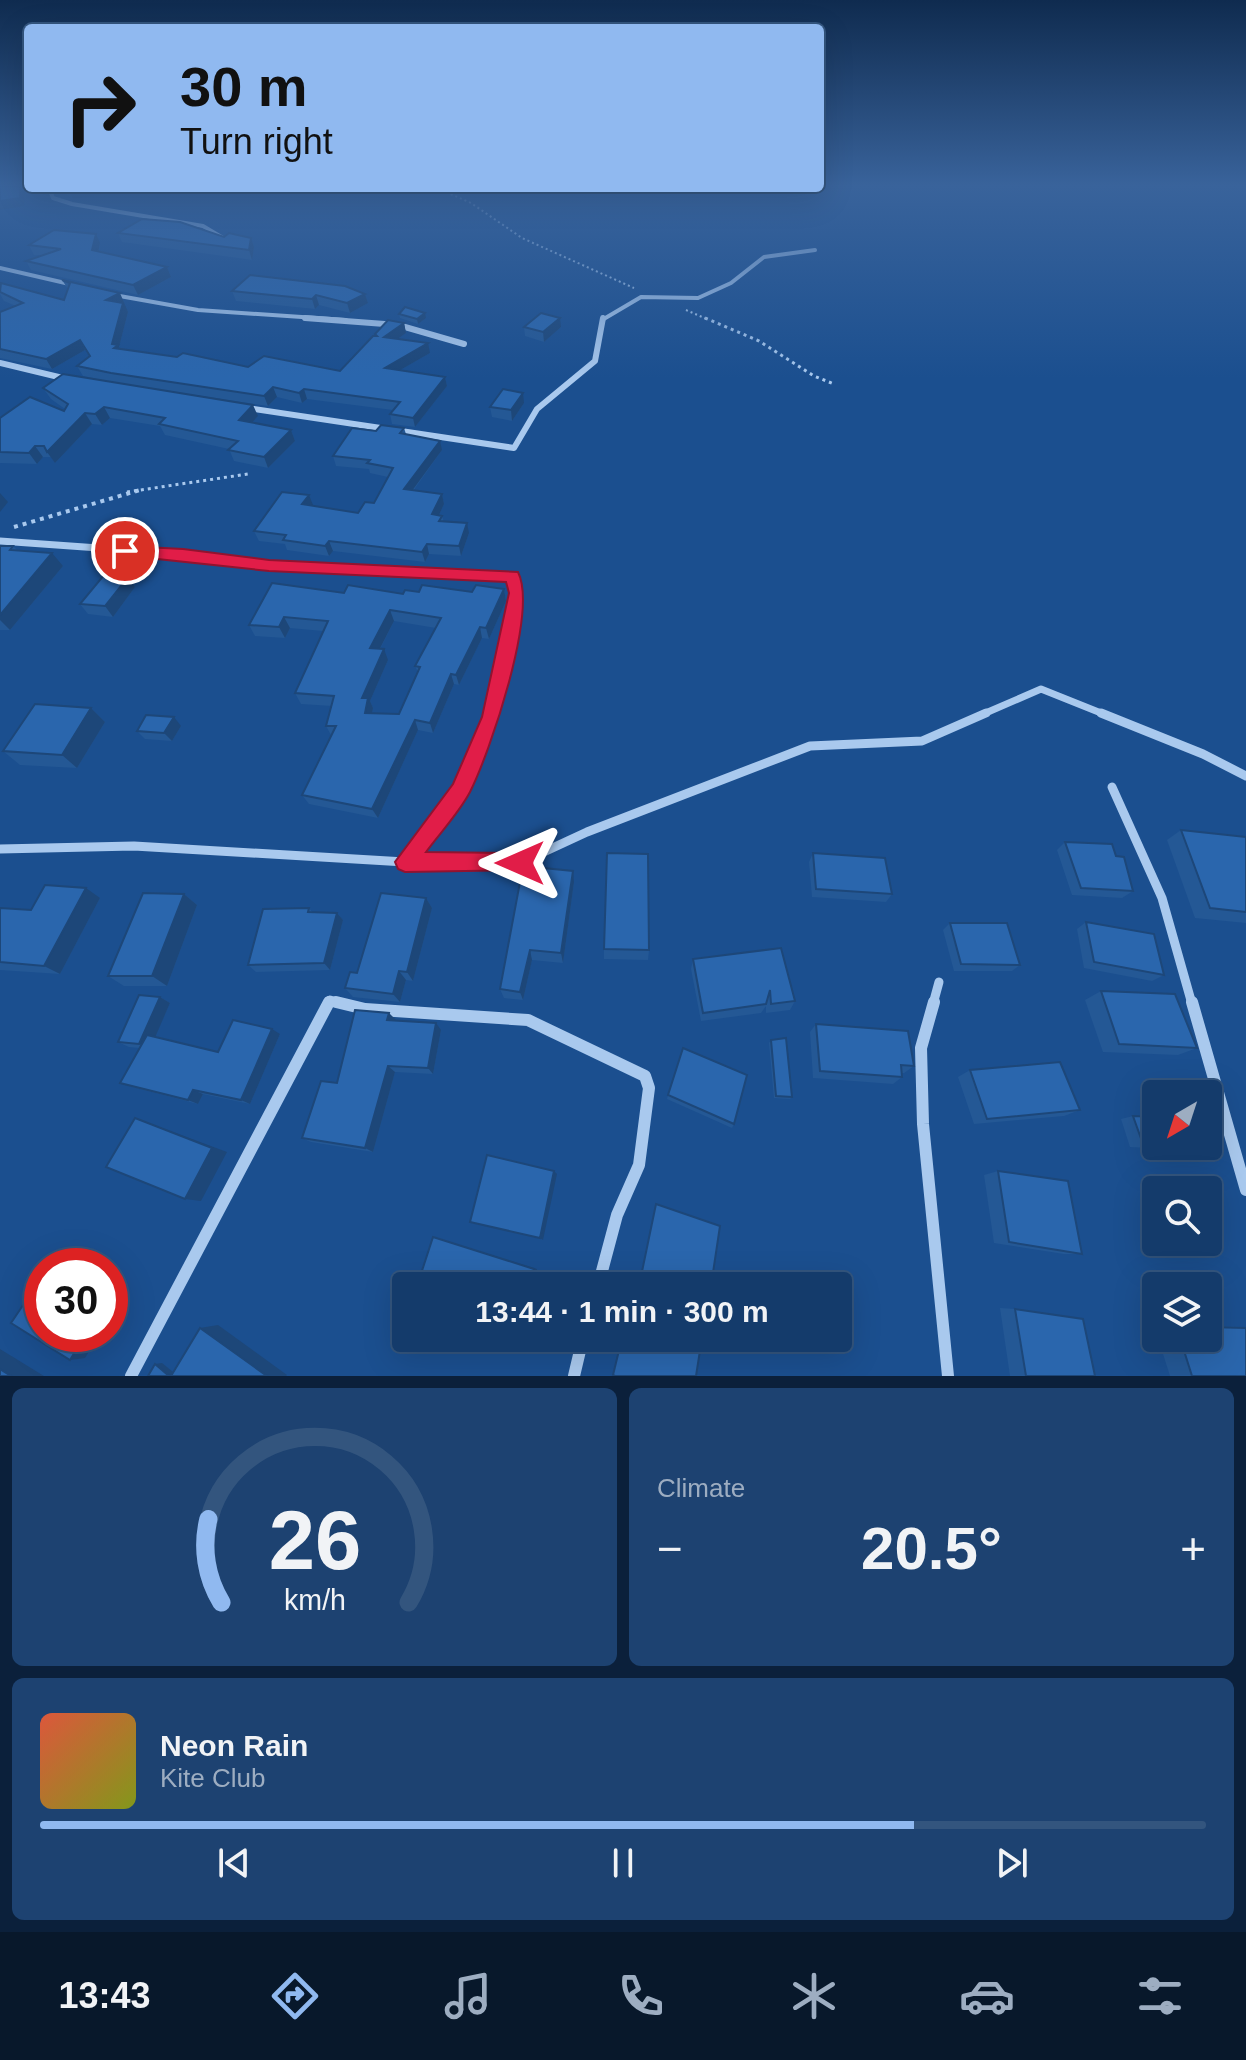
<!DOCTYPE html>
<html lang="en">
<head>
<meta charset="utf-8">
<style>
  :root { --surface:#143b6b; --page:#1d4271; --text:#f1f3f6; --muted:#9dadc1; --line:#33557e; --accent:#90b9f0 }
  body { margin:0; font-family:Arial,sans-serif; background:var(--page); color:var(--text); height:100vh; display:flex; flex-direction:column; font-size:30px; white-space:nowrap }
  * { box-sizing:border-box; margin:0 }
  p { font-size:26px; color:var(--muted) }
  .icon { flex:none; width:44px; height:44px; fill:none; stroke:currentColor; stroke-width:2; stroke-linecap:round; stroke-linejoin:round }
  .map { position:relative; height:1376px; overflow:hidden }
  .details { display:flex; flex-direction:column; gap:12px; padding:12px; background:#0b203b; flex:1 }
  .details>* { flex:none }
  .top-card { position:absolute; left:24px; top:24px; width:800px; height:168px; border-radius:8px; box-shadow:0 8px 32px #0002,0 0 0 2px var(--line); background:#90b9f0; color:#111; overflow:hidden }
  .needle { width:52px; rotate:219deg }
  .tools { position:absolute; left:1142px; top:1080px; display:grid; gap:16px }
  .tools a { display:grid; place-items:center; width:80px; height:80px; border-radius:8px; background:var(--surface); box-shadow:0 8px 32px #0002,0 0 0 2px var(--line); font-size:40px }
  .speed { position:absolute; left:24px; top:1248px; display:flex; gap:16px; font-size:40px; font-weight:700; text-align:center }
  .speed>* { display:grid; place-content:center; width:104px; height:104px; border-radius:50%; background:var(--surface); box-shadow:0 8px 32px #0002,0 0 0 2px var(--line); line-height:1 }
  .speed .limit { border:12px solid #d22; background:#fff; color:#111 }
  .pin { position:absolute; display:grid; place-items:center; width:68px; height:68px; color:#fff; margin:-34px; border:4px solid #fff; border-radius:50%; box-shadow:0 2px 8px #0007 }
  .me { position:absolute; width:88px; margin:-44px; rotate:270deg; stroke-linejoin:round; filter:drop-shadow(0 0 6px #0008) }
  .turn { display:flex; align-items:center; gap:28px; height:168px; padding:0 24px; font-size:36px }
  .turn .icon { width:104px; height:104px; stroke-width:2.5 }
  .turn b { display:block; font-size:56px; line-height:68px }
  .big { font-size:60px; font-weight:600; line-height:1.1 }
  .details .card { flex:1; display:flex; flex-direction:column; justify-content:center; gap:12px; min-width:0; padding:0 28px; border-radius:12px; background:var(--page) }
  .details .dial { align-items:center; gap:0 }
  .dial svg { height:208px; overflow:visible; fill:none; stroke:var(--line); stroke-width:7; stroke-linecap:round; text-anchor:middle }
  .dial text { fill:var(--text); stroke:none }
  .song { display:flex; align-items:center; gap:24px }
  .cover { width:96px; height:96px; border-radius:12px; background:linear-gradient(135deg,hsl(10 70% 55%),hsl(70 70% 35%)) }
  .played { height:8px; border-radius:4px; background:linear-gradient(90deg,var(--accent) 75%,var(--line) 75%) }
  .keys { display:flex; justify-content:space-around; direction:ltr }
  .heat { display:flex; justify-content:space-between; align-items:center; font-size:44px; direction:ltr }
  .details .tiles { flex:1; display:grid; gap:12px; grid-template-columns:1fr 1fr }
  .card:last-child { grid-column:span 2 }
  .trip { position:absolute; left:392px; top:1272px; width:460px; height:80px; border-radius:8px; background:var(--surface); box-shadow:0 8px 32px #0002,0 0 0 2px var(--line); font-weight:600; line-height:80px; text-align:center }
  .tab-bar { display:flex; height:128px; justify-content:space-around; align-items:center; background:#08182b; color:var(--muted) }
  .tab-bar .icon { width:56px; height:56px }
  .tab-bar .on { color:var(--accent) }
  .tab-bar b { font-size:36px; color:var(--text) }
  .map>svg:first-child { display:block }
</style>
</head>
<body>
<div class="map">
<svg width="1246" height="1376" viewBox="0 0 1246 1376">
  <rect width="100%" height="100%" fill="#1b4f8f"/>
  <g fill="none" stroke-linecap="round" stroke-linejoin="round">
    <g stroke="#a9c9ee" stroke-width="2" stroke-dasharray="2 3" stroke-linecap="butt">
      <polyline points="437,188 471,203 522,238 634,288"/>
      <polyline points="686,310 709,320"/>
    </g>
    <g stroke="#a9c9ee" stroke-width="3" stroke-dasharray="3 4" stroke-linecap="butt">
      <polyline points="705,318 759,341 814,376 834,384"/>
      <polyline points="127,492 248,474"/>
    </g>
    <polyline stroke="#a9c9ee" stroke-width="4" stroke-dasharray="4 5" stroke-linecap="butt" points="14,527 140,490"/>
    <g stroke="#a9c9ee" stroke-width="4">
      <polyline points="49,188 53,198 72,204 203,226 228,241"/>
      <polyline points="0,268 74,285"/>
      <polyline points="114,295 198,310 346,320"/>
      <polyline points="602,320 641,297 698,298 731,283 764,257 815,250"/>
    </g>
    <g stroke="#a9c9ee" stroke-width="6">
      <polyline points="305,318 398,325 464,344"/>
      <polyline points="0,363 67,379"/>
      <polyline points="247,408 514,448 537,409 595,361 603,318"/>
    </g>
    <g stroke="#a9c9ee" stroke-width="7">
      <polyline points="0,541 183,554 269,565 513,576 517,593 492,715"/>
      <polyline points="981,715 1041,689 1106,715"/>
    </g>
    <g stroke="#a9c9ee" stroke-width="9">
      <polyline points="1101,713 1203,754 1246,776"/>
      <polyline points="1112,787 1162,898 1192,1004"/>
      <polyline points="0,849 134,846 405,862 520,863 587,832 810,746 922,741 986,713"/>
      <polyline points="405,862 461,790 493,713"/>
      <polyline points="328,1004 330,1000 344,1004"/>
      <polyline points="933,1004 939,982"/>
    </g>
    <g stroke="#a9c9ee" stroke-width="12">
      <polyline points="336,1002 365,1009 528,1020 645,1076 649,1088 639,1165 617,1215 598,1286"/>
      <polyline points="934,1002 921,1048 923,1124 948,1376"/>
      <polyline points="1192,1002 1246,1190"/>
      <polyline points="131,1376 329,1002"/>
      <polyline points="574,1376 583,1338"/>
    </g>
  </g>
  <g fill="#245895" fill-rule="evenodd">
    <polygon points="57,188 98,188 101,195 73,199"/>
    <polygon points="118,233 251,238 254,247 252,260 122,242"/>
    <polygon points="100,243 99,251 167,267 171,277 138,295 31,270 26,261 41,255 34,255 29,245"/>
    <polygon points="62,280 125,302 123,303 128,312 119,347 120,349 248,367 340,371 375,336 375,334 404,323 406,333 397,339 430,353 400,370 445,377 447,386 415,427 392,424 390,414 393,410 307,399 302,403 277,397 268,406 135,386 258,416 252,422 291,430 295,441 268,468 234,461 229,449 165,435 160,426 110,418 102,425 92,424 55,463 51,457 43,457 37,464 0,463 0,418 64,411 65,409 51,399 43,388 111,382 83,376 77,366 90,357 85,350 52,369 0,358 0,312 16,306 4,301 0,294 0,287 64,300 68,289"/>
    <polygon points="232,291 365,294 368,303 350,313 319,305 315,309 236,301"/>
    <polygon points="399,314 426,318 418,324 400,318"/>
    <polygon points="524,327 561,327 544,342 525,336"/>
    <polygon points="524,403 512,421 492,417 490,407"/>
    <polygon points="404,428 406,434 442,450 413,491 442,494 444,504 439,515 442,516 444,522 469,533 461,556 429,554 425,562 333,551 329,556 287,550 285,544 259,541 254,531 309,495 312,506 358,513 374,503 388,477 370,473 369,469 336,466 333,456 376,431"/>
    <polygon points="0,546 13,546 17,550 63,566 10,630 0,630"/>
    <polygon points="128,577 135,587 113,617 88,614 80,604"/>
    <path d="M 504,589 L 506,601 L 489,639 L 482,638 L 459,685 L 454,684 L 433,733 L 418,730 L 378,818 L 309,804 L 302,795 L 331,735 L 326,726 L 332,706 L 301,704 L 295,693 L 323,631 L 290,628 L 285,638 L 255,636 L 249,625 L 344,593 L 403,594 L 419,592 L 472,592 ZM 394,621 L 436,628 L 415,666 L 418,672 L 399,714 L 372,713 L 373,708 L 370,701 L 388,660 L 380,649 Z"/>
    <polygon points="91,708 105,722 77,768 20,765 3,751"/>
    <polygon points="181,726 172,741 145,739 137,731"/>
    <polygon points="1181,830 1246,837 1246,923 1195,918 1167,840"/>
    <polygon points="1065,842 1116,856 1133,891 1122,898 1072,895 1057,850"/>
    <polygon points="813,853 892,894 886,902 812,897 809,862"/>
    <polygon points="574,882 563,963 532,960 523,1000 504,998 500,989"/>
    <polygon points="184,894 197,905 167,986 124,986 108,976"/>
    <polygon points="100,898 60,974 0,970 0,908 31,910"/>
    <polygon points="426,898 432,908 413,981 406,980 400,1002 353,997 345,988 357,973"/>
    <polygon points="309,908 312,912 337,913 343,920 330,970 256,972 248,965"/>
    <polygon points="1086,922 1164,975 1152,981 1084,968 1077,929"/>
    <polygon points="950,923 1020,965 1012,971 954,971 943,930"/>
    <polygon points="604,949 649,950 648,960 604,959"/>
    <polygon points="693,959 795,1001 790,1010 766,1013 766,1006 761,1013 701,1021 691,969"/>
    <polygon points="1101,991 1197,1048 1178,1055 1103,1052 1085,1000"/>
    <polygon points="160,997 170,1003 155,1036 218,1052 280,1034 250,1104 203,1094 198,1104 132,1087 120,1083 140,1048 129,1047 118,1042"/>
    <polygon points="396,1020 441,1030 433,1074 395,1072 373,1152 311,1142 302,1138 337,1083"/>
    <polygon points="816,1024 914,1066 904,1073 902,1073 902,1077 893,1084 813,1078 810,1032"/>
    <polygon points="771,1040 792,1097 790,1099 774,1098 769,1043"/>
    <polygon points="683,1048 734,1124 732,1128 667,1099"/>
    <polygon points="970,1070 1080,1110 1064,1116 974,1124 958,1077"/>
    <polygon points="1133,1116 1156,1117 1156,1146 1208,1146 1217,1148 1203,1151 1130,1147 1121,1119"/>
    <polygon points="998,1171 1082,1254 1064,1254 994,1243 984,1175"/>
    <polygon points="1000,1308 1015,1309 1095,1376 1010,1376"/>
    <polygon points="1208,1326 1246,1327 1246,1376 1170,1376 1158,1338 1208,1338"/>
  </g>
  <g fill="#1d4779">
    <polygon points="20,186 25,186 24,206 0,210 0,201"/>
    <polygon points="89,188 98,188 101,195 73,199 69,191"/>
    <polygon points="96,234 100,243 97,259 92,250"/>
    <polygon points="251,238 254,247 252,260 249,250"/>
    <polygon points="167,267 171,277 138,295 133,285"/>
    <polygon points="120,293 128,312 119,347 123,354 119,357 112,344 106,300"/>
    <polygon points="365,294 368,303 350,313 347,303"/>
    <polygon points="316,295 319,305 315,309 312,299"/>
    <polygon points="425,313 426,318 418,324 417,319"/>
    <polygon points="560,318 561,327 544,342 543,332"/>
    <polygon points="404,323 406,333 386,347 384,337"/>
    <polygon points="80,340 85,350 52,369 46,359"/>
    <polygon points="428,343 430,353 388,377 385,368"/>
    <polygon points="445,377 447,386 415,427 413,418"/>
    <polygon points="273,387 277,397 268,406 264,396"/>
    <polygon points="304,389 307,399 302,403 299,393"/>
    <polygon points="523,393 524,403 512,421 511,410"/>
    <polygon points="253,405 258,416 244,431 239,420"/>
    <polygon points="104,407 110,418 102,425 95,414"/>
    <polygon points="85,413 92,424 55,463 47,452"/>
    <polygon points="291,430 295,441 268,468 264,457"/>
    <polygon points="440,441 442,450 406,499 404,489"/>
    <polygon points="35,446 43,457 37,464 29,453"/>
    <polygon points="0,493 8,502 0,512"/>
    <polygon points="442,494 444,504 435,524 432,514"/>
    <polygon points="309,495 313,505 307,514 302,504"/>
    <polygon points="467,523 469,533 461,556 459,546"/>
    <polygon points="329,541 333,551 329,556 325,546"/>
    <polygon points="427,544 429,554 425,562 422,552"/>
    <polygon points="52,553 63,566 10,630 0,620 0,615"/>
    <polygon points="128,577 135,587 113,617 105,606"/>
    <polygon points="504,589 506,601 489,639 486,628"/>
    <polygon points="390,610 394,621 375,658 370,648"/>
    <polygon points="284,617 290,628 285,638 279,627"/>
    <polygon points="480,627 482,638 459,685 456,675"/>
    <polygon points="384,649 388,660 370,701 373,708 370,724 365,713 362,698"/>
    <polygon points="451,674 454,684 433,733 430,723"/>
    <polygon points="91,708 105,722 77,768 62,755"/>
    <polygon points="174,717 181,726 172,741 164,733"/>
    <polygon points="415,720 418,730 378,818 372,809"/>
    <polygon points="573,871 574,882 563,963 561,953"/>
    <polygon points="86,888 100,898 60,974 44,966"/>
    <polygon points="184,894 197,905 167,986 152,976"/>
    <polygon points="426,898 432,908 413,981 407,972"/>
    <polygon points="337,913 343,920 330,970 324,963"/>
    <polygon points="530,950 532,960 523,1000 520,992"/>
    <polygon points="399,971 406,980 400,1002 393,994"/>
    <polygon points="160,997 170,1003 150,1049 139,1044"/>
    <polygon points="389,1013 396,1020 394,1027 387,1020"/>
    <polygon points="436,1023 441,1030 433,1074 428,1068"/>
    <polygon points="272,1029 280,1034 250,1104 241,1100"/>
    <polygon points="388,1066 395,1072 373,1152 365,1148"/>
    <polygon points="193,1090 203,1094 198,1104 188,1100"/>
    <polygon points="135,1118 227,1152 201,1201 185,1199"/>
    <polygon points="554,1171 557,1174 543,1240 540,1238"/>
    <polygon points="433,1237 537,1269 533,1286 530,1286"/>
    <polygon points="55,1257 70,1257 85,1266 71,1266"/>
    <polygon points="110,1281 126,1291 110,1318"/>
    <polygon points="218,1325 287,1375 286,1376 267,1376 200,1328"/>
    <polygon points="86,1334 100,1334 85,1358 70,1360"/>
    <polygon points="0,1349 44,1376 11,1376 0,1369"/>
    <polygon points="162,1363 178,1376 169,1376 155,1364"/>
  </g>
  <g fill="#2a66ad" stroke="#1d4779" stroke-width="2" fill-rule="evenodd">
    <polygon points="0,186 20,186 20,198 0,201"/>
    <polygon points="64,188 89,188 69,191"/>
    <polygon points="142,219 180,222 224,237 229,233 251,238 249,250 118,233"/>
    <polygon points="54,230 96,234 92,250 167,267 133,285 26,261 61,249 29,245"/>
    <polygon points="250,275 345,286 365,294 347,303 316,295 312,299 232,291"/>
    <polygon points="62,280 120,293 106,300 123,303 112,344 118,345 114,348 177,357 183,353 248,367 264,356 340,371 373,336 377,336 375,334 388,320 404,323 384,337 428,343 385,368 445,377 413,418 390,414 400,402 304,389 299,393 273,387 264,396 111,373 77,366 90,356 80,340 46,359 0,349 0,312 23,303 0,292 1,283 64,300 70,283"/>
    <polygon points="405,307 425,313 417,319 399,314"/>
    <polygon points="541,313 560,318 543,332 524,327"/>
    <polygon points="63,374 253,405 239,420 291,430 264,457 228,450 238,441 159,424 165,418 104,407 95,414 85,413 47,452 44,446 35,446 29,453 0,452 0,418 30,397 64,411 68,404 43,388"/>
    <polygon points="503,389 523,393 511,410 490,407"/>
    <polygon points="381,425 404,428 400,433 440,441 404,489 442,494 432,514 442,516 439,521 467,523 459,546 427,544 422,552 329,541 325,546 283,540 286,535 254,531 282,492 309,495 302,504 358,513 365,502 374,503 393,468 367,463 370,460 333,456 352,428 376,431"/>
    <polygon points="0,546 13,546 10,550 52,553 0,615"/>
    <polygon points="104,575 128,577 105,606 80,604"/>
    <path d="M 272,583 L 344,593 L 348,585 L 403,594 L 405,590 L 419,592 L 422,585 L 472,592 L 476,585 L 504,589 L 486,628 L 480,627 L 456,675 L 451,674 L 430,723 L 415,720 L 372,809 L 302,795 L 336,726 L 326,726 L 334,696 L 295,693 L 328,621 L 284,617 L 279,627 L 249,625 ZM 390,610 L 441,618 L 415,666 L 420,667 L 399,714 L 365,713 L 368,698 L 362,698 L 384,649 L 370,648 Z"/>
    <polygon points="35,704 91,708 62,755 3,751"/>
    <polygon points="146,715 174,717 164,733 137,731"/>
    <polygon points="1181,830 1246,837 1246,912 1210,908"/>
    <polygon points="1065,842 1112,844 1116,856 1124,857 1133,891 1081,888"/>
    <polygon points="607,853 648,854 649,950 604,949"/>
    <polygon points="813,853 885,858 892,894 816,889"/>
    <polygon points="523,866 573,871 561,953 530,950 520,992 500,989"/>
    <polygon points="45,885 86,888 44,966 0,962 0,908 31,910"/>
    <polygon points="143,893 184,894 152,976 108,976"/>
    <polygon points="381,893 426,898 407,972 399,971 393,994 345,988 350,972 357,973"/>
    <polygon points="309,908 308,912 337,913 324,963 248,965 263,909"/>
    <polygon points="1086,922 1154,934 1164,975 1094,962"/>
    <polygon points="950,923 1007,923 1020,965 961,964"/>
    <polygon points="781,948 795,1001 771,1004 770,990 766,1004 703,1013 693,959"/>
    <polygon points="1101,991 1175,994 1197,1048 1119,1044"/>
    <polygon points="139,995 160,997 139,1044 118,1042"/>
    <polygon points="355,1010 389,1013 387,1020 436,1023 428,1068 388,1066 365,1148 302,1138 321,1081 337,1083"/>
    <polygon points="233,1020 272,1029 241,1100 193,1090 188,1100 120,1083 147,1035 218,1052"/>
    <polygon points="816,1024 908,1031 914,1066 901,1065 902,1077 820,1071"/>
    <polygon points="786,1038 792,1097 776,1096 771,1040"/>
    <polygon points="683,1048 747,1075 734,1124 668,1095"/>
    <polygon points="1060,1062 1080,1110 987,1119 970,1070"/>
    <polygon points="1133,1116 1156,1117 1156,1145 1143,1144"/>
    <polygon points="135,1118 212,1148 185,1199 106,1167"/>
    <polygon points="1208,1124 1217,1148 1181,1146 1208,1146"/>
    <polygon points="487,1155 554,1171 540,1238 470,1222"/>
    <polygon points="998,1171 1068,1181 1082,1254 1009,1242"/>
    <polygon points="656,1204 720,1226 711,1286 639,1286"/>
    <polygon points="433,1237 534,1269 530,1286 417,1286"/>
    <polygon points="55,1257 71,1266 49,1266"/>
    <polygon points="42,1277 42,1334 86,1334 70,1360 11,1323"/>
    <polygon points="1015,1309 1083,1319 1095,1376 1026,1376"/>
    <polygon points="1208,1327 1246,1328 1246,1376 1192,1376 1180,1338 1208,1338"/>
    <polygon points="200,1328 267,1376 171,1376"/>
    <polygon points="504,1338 517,1338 516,1342"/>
    <polygon points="622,1338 702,1338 696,1376 615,1376 613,1375"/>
    <polygon points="155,1364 169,1376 148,1376"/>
    <polygon points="0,1369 11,1376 0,1376"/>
  </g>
  <linearGradient id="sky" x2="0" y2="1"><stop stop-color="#0f2b4f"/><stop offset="0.49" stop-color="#39639b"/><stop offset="1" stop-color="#39639b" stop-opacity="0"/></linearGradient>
  <rect width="1246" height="378" fill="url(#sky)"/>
  <path fill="#e11d48" stroke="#92132f" stroke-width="2" d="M 125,546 L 183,549 L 269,560 L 518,572 C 538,612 490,752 470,792 C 459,813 440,833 426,852 L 520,853 L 527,856 L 530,863 L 527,870 L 405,872 L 398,869 L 395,862 L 453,784 L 482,717 L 509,593 L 506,582 L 269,571 L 120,555 L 120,548 Z"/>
</svg>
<div class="tools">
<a><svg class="needle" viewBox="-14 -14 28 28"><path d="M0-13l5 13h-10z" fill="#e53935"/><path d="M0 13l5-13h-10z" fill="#9dadc1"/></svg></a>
<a><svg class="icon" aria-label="search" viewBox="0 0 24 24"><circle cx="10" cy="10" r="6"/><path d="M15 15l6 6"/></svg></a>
<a><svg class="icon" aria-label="layers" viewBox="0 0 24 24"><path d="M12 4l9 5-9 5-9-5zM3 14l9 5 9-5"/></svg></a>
</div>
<div class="speed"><div class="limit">30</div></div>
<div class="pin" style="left:125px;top:551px;background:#d93025"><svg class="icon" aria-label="arrive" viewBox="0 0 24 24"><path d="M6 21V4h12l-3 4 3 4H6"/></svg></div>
<svg class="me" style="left:520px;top:863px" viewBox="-20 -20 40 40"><path d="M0-17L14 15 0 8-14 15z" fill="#e11d48" stroke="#fff" stroke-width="4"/></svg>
<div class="trip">13:44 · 1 min · 300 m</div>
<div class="top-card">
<div class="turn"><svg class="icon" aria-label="right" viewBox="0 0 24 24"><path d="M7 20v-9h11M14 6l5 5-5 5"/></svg><div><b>30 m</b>Turn right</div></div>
</div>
</div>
<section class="details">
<div class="tiles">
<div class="card dial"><svg viewBox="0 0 100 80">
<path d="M14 69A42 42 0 1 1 86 69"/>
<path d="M14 69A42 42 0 0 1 9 37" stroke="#90b9f0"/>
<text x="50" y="56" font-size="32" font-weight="700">26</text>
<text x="50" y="72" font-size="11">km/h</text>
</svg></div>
<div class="card"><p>Climate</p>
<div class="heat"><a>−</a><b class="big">20.5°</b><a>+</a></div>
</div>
<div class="card">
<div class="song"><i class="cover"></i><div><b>Neon Rain</b><p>Kite Club</p></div></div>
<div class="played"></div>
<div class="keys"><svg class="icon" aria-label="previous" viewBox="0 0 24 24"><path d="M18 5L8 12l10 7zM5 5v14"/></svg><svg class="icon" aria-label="pause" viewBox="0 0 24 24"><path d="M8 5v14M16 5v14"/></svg><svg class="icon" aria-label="next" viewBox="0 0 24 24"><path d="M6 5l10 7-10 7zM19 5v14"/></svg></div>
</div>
</div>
</section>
<nav class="tab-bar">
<b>13:43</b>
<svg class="icon on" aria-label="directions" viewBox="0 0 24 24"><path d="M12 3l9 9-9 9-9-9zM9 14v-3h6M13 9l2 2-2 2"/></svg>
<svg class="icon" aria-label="music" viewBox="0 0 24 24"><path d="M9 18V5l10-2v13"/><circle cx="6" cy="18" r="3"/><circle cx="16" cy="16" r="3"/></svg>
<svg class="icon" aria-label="phone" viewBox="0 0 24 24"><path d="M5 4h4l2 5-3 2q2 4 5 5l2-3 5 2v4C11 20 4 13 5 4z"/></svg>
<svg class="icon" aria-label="climate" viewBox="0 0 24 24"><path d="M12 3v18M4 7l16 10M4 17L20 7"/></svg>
<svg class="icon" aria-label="car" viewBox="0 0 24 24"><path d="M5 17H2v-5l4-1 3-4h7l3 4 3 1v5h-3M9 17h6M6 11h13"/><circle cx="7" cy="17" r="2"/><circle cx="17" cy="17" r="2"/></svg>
<svg class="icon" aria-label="filters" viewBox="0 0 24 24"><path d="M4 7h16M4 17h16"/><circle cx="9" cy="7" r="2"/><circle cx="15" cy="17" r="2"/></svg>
</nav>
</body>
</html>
